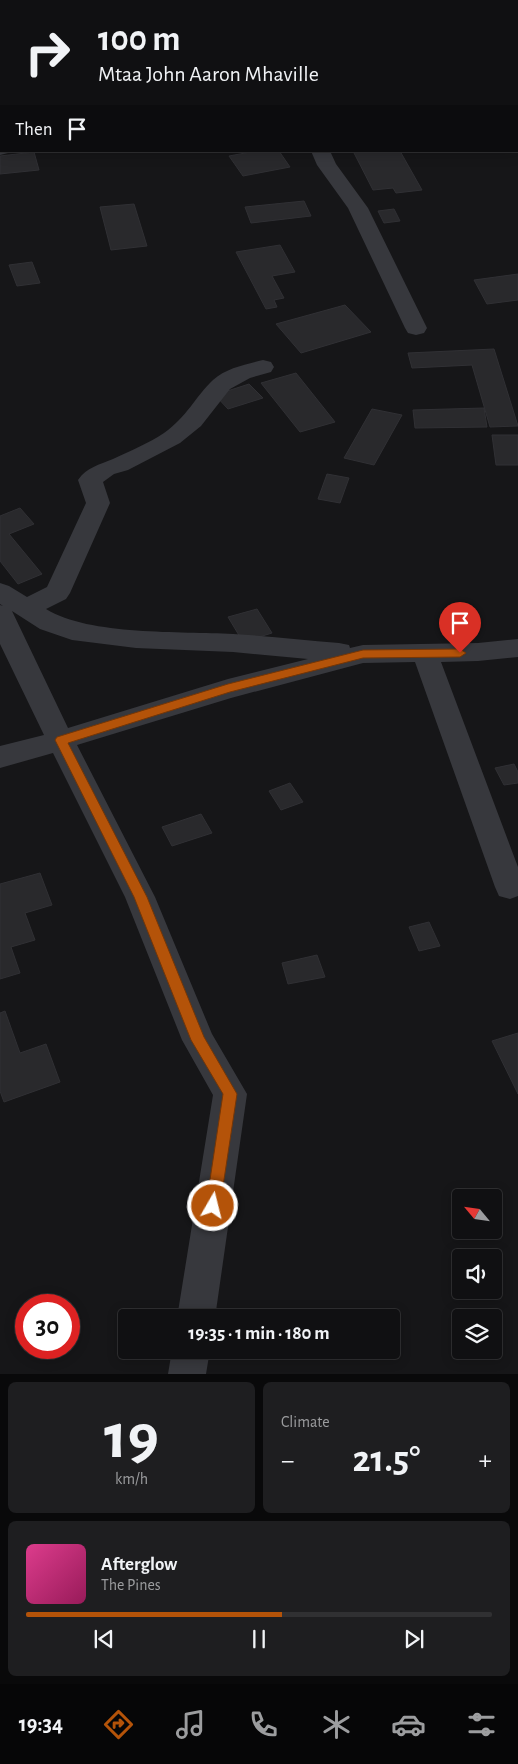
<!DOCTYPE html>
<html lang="en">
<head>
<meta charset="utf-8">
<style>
  :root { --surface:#101012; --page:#1e1e20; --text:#f1f3f6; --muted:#9c9d9f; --line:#303032; --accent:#b45309 }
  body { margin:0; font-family:"Alegreya Sans",sans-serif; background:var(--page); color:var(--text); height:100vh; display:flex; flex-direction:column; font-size:19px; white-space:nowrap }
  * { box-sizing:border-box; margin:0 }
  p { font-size:16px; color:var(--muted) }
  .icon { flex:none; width:28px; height:28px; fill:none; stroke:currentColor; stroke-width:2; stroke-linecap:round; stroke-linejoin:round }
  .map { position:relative; height:1374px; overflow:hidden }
  .details { display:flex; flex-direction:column; gap:8px; padding:8px; background:#09090a; flex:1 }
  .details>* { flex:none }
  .top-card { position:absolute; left:0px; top:0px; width:519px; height:152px; box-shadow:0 2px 12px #0003,0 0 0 1px var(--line); background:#101012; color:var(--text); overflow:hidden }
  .needle { width:32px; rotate:299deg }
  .fabs { position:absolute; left:452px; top:1189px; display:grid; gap:10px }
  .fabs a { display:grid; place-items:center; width:50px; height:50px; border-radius:5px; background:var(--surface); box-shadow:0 2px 12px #0003,0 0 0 1px var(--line); font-size:25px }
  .speed { position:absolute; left:15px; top:1294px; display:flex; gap:10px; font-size:25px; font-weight:700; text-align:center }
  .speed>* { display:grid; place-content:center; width:65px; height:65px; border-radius:50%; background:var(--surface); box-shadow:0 2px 12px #0003,0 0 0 1px var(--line); line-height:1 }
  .speed .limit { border:8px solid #d22; background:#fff; color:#111 }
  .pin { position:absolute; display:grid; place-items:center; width:42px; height:42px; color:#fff; margin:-51px -21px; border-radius:50% 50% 50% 0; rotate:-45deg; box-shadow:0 0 5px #0007 }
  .pin .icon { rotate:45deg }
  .me { position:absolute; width:55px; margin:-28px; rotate:8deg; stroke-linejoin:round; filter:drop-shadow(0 0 4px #0008) }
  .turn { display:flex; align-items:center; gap:18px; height:105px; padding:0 15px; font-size:22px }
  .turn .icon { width:65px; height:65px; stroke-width:2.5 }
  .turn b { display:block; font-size:35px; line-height:42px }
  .then { display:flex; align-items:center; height:48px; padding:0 15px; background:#0003; gap:10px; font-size:19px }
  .big { font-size:38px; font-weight:700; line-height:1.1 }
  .details .widget { flex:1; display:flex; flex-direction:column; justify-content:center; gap:8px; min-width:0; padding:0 18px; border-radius:8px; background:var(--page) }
  .details .dial { align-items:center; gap:0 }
  .dial b { font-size:65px; line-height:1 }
  .song { display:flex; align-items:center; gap:15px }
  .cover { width:60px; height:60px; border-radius:8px; background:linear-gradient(135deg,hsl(330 70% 55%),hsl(330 70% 35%)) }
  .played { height:5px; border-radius:2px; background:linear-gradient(90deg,var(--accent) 55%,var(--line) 55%) }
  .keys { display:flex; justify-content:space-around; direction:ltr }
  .heat { display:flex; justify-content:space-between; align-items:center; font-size:28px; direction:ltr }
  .details .tiles { flex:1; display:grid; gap:8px; grid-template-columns:1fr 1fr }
  .widget:last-child { grid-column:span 2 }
  .trip { position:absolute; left:118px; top:1309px; width:282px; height:50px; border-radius:5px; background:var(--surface); box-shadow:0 2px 12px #0003,0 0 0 1px var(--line); font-weight:700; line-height:50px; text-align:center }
  .tabs { display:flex; height:80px; justify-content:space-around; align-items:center; background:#060607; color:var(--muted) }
  .tabs .icon { width:35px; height:35px }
  .tabs .current { color:var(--accent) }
  .tabs b { font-size:22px; color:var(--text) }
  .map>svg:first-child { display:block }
</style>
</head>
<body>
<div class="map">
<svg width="518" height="1374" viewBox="0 0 518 1374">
  <rect width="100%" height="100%" fill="#161618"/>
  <g fill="#29292c" stroke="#303034">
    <polygon points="256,151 279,151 290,167 243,176 229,156"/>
    <polygon points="353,151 400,151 422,190 396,193 393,188 373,190"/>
    <polygon points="34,152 39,170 0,174 0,156"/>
    <polygon points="304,201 311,216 251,223 245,207"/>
    <polygon points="134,204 147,246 111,250 100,207"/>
    <polygon points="394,209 400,221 384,223 378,211"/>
    <polygon points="280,245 295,272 272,276 284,298 274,300 277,307 266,309 236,252"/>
    <polygon points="32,262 40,283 17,286 9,265"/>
    <polygon points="518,274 518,300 487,304 474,280"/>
    <polygon points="345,305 371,332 301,353 276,324"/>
    <polygon points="494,349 518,426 490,427 472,365 412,368 408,353"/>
    <polygon points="296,373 335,422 300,432 261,383"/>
    <polygon points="249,384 263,398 228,409 215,395"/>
    <polygon points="484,408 487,427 415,428 413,410"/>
    <polygon points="372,409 402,415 374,465 344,458"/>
    <polygon points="492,435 518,435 518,465 496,465"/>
    <polygon points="327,474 349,478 340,503 318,499"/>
    <polygon points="20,508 34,524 9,534 42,574 18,584 0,561 0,516"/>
    <polygon points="257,609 272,633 243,642 228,617"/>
    <polygon points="514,764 518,772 518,783 504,785 495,768"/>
    <polygon points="290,783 303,802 281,810 269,791"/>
    <polygon points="201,814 212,833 172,846 162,827"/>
    <polygon points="40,873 52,905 25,913 35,940 11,947 20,973 0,979 0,884"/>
    <polygon points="429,922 440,946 419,951 409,927"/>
    <polygon points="317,955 325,977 288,984 282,963"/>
    <polygon points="5,1011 20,1053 46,1044 60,1082 4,1102 0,1091 0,1013"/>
    <polygon points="518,1033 518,1094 492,1041"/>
  </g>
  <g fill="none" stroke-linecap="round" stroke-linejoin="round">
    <g fill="#37383d" fill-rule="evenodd">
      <rect x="273" y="0" width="17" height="1"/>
      <rect x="0" y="26" width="1" height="11"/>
      <rect x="0" y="87" width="1" height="10"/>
      <polygon points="0,143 1,151 9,151 8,153 0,155"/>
      <polygon points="311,151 330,151 336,164 368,208 427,328 424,333 416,335 408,333 405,328 348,208 317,165"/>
      <path d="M 263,360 L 271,362 L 274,367 L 271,372 L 250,378 L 230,389 L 201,426 L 180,443 L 128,470 L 114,474 L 103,482 L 110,503 L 70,593 L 66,599 L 46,609 C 90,636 181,631 233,634 C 268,636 304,640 339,643 L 349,645 L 350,648 L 363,645 L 478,643 L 518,639 L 518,657 L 478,661 L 441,662 L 518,867 L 518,896 L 510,899 L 499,896 L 495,887 L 415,662 L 363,663 L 231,698 L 77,745 L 155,897 L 212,1034 L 247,1094 L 215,1318 L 177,1318 L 213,1095 L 182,1040 L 125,897 L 53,753 L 0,768 L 0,746 L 44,735 L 0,644 L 0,605 L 3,606 L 0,604 L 0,583 L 9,586 L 27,597 L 47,587 L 86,503 L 78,480 C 87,467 99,465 113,459 C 130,451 149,443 164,433 C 187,417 195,397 213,380 C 226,368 247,364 263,360 ZM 12,611 L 40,629 L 72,640 L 136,648 L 233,652 L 308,659 L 228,679 L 68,728 Z"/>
      <polygon points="172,1350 210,1350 206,1374 168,1374"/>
    </g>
    <rect fill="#63666e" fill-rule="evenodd" x="0" y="78" width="1" height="10"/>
  </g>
  <polygon fill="#b45309" stroke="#753606" points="460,649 466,653 460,657 363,658 230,692 68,743 147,897 204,1037 237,1094 220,1206 218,1210 213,1212 208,1210 206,1206 223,1094 191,1040 134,897 55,740 57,737 228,684 363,650"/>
</svg>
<div class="fabs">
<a><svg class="needle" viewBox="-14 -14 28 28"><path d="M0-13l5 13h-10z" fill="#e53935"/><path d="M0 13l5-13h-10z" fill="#9c9d9f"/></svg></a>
<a><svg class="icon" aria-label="sound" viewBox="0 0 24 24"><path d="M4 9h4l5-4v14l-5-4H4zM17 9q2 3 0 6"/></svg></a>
<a><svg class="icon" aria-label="layers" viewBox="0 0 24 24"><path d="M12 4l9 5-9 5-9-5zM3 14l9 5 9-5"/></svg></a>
</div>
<div class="speed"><div class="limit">30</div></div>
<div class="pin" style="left:460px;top:653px;background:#d93025"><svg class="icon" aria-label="arrive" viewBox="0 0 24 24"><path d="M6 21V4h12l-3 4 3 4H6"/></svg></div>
<svg class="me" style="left:213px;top:1206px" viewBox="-20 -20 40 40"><circle r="17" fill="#b45309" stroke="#fff" stroke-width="3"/><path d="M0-11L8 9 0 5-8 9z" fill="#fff"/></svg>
<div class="trip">19:35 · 1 min · 180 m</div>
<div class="top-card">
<div class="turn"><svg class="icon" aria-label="right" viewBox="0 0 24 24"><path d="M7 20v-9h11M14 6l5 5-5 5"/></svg><div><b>100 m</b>Mtaa John Aaron Mhaville</div></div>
<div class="then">Then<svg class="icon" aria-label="arrive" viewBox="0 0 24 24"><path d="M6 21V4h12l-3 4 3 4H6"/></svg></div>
</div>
</div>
<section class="details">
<div class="tiles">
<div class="widget dial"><b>19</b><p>km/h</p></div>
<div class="widget"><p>Climate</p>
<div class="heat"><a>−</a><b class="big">21.5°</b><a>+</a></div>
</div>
<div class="widget">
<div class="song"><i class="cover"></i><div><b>Afterglow</b><p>The Pines</p></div></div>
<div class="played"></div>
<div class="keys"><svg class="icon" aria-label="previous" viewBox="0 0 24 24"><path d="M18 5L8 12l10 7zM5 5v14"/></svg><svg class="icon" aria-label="pause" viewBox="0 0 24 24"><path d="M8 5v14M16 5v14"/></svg><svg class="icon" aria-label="next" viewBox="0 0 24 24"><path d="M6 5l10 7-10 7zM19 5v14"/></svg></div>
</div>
</div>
</section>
<nav class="tabs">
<b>19:34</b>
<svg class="icon current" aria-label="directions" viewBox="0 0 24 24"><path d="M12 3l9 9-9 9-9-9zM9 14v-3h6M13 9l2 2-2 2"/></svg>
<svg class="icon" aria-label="music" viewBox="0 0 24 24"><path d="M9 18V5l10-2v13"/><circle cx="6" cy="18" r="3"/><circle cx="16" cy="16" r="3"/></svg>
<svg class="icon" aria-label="phone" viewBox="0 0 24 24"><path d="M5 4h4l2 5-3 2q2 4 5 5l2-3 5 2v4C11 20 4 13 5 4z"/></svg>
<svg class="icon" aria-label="climate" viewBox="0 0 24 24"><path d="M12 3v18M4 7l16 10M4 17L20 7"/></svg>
<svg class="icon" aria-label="car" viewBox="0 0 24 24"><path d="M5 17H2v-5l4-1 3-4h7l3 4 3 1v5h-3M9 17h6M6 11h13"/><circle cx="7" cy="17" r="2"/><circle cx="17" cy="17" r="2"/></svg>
<svg class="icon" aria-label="filters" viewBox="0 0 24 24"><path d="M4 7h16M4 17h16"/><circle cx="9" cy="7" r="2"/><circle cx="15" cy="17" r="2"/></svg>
</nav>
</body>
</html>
